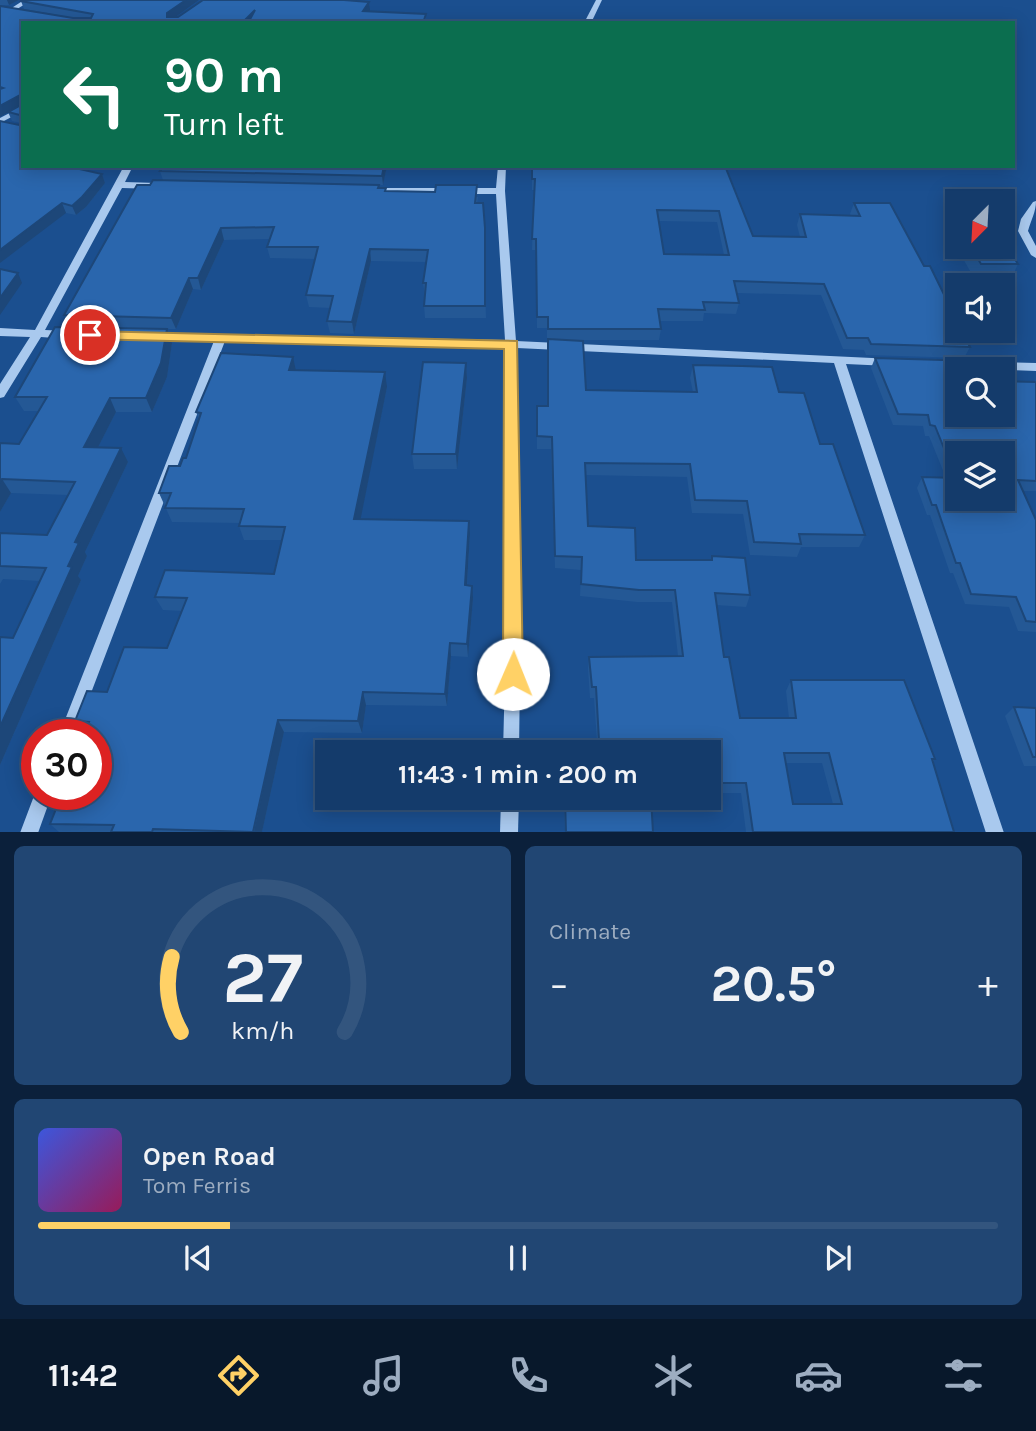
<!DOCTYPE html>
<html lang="en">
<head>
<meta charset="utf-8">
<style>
  :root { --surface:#143b6b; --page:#214673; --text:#f1f3f6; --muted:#9dadc1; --line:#33557e; --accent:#ffd166 }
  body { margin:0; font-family:Karla,sans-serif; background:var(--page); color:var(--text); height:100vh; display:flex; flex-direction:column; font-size:26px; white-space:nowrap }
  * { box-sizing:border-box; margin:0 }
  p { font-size:23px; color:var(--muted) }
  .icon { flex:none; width:38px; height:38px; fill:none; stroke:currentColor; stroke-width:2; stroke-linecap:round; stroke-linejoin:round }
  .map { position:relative; height:832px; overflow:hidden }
  .panel { display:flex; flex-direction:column; gap:14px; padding:14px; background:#0b203b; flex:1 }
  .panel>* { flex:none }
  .guide { position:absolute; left:21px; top:21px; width:994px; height:147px; border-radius:0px; box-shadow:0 4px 18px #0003,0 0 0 2px var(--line); background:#0b6e4f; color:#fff; overflow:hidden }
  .needle { width:46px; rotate:204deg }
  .controls { position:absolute; left:945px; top:189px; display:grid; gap:14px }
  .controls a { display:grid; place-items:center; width:70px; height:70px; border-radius:0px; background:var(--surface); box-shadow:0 4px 18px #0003,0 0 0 2px var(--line); font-size:35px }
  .speed { position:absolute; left:21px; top:719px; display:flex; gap:14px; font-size:35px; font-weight:700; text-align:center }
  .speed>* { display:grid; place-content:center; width:91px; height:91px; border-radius:50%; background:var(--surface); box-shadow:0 4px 18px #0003,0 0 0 2px var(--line); line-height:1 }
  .speed .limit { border:10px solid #d22; background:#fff; color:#111 }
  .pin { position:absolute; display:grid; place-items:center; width:60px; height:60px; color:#fff; margin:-30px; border:4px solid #fff; border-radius:50%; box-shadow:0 2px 7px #0007 }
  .me { position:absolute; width:77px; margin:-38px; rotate:1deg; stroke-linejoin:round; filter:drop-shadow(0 0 5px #0008) }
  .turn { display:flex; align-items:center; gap:24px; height:147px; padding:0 28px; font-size:32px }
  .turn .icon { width:91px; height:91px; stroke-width:2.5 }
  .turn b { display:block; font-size:49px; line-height:60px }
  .big { font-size:52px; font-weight:700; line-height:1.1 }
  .panel .widget { flex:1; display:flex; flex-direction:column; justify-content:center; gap:10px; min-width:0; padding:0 24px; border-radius:10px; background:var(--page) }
  .panel .dial { align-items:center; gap:0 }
  .dial svg { height:182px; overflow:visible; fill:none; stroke:var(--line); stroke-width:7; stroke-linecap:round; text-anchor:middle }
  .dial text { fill:var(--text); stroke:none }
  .song { display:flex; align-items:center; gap:21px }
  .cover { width:84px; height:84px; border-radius:10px; background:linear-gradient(135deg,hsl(230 70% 55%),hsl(330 70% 35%)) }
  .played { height:7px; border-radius:4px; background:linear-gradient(90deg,var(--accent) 20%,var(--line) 20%) }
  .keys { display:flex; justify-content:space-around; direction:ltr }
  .heat { display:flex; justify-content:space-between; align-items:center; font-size:38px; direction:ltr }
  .panel .tiles { flex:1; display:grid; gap:14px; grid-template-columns:1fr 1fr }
  .widget:last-child { grid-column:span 2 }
  .trip { position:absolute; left:315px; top:740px; width:406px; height:70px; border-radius:0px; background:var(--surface); box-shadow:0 4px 18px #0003,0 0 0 2px var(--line); font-weight:700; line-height:70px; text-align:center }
  .menu { display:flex; height:112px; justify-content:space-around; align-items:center; background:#08182b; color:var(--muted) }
  .menu .icon { width:49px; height:49px }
  .menu .selected { color:var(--accent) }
  .menu b { font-size:32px; color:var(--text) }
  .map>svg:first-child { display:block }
</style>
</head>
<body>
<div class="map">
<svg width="1036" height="833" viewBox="0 0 1036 833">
  <rect width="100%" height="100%" fill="#1b4f8f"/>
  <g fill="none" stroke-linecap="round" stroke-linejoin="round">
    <g fill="#a9c9ee" fill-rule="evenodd">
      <polygon points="24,0 32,0 12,12 7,11"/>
      <polygon points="596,0 602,0 591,23 584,23"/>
      <polygon points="23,106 23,111 0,123 0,118"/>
      <polygon points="124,166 133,166 125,182 157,183 162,186 157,189 122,188 45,330 67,331 73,335 67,339 41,337 4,397 0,398 0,384 30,337 0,336 0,328 35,330"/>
      <polygon points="498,166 506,166 505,191 516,341 893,359 895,362 893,365 889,366 846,364 1004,833 986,833 834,363 517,348 521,595 519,752 503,752 507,595 505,348 225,341 75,735 59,735 214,341 155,340 149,336 151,333 505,340 496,194 375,194 370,191 375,188 496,188"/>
      <path d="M 1036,201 C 1036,212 1031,220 1028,231 L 1036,246 L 1036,258 L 1031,255 L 1018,231 L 1021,219 L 1033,202 Z"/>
      <polygon points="963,361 1036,363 1036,371 959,368 957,365"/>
      <polygon points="37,788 37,794 52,794 38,833 20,833"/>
      <polygon points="501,798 519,798 518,833 500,833"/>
    </g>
  </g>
  <g fill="#245895" fill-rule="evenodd">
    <polygon points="0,0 19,0 9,5 0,5"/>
    <polygon points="22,0 199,0 175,17 369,2 369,11 426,14 426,23 23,23 74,168 102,174 105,183 86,207 76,215 66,213 19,125 21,123 12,121 8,112 12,110 0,117 0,6 75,18 24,9 21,1"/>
    <polygon points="164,166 387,166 383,185 379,185 379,188 386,191 478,197 477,203 483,203 486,318 425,318 424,306 425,295 423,283 426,262 371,261 354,334 330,333 327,321 330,308 309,307 306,295 315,259 270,258 267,247 270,239 224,240 201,290 193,289 176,329 167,329 172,343 167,377 152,412 116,412 98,447 128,462 85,552 87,556 78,576 81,580 0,765 0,637 13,638 40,581 3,579 0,584 0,533 47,535 68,495 11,493 0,512 0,443 19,444 38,411 24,411 15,397 70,327 64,315 150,185 163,180 160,171"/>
    <path d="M 532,166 L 736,166 L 736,167 L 726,167 L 753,236 L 800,237 L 797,225 L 800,214 L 851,216 L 850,214 L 854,203 L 924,266 L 970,347 L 964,358 L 866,355 L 864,350 L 843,349 L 821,295 L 737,293 L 739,303 L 736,314 L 704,313 L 703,321 L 660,321 L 661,329 L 659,340 L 558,340 L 586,390 L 693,392 L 690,378 L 693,365 L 779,392 L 820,444 L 865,535 L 859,547 L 801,547 L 797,557 L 750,555 L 743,514 L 692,513 L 687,477 L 585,475 L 588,526 L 636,560 L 711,560 L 712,556 L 750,595 L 746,607 L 716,605 L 724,657 L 740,718 L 789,718 L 786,691 L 791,680 L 935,759 L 933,762 L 954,832 L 746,832 L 741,793 L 709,793 L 709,752 L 545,752 L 546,741 L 597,741 L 594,698 L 590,698 L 588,668 L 589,657 L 678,656 L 672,602 L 637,602 L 580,596 L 581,570 L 555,568 L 551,449 L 537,449 L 537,406 L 547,406 L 547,328 L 537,328 L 536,250 L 532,250 L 534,190 L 532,190 ZM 659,221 L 717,222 L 724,255 L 664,254 ZM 786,763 L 822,763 L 833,804 L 793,804 Z"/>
    <polygon points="779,166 863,166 862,169 780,168"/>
    <polygon points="954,218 957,218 957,247 1003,247 1018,264 1011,279 974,278 948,232"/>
    <polygon points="875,358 957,415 1036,382 1036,491 1023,491 1036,520 1036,632 1018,631 1009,607 965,604 953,573 950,573 930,515 927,515 917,488 922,477 946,478 929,436 925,436 923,426 893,425 871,368"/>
    <polygon points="466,363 467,378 457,469 414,469 412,454"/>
    <polygon points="296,371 387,387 360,519 469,521 470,534 467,586 473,599 468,657 451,656 447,706 366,705 362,733 284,732 262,832 59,832 50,824 85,733 75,721 107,692 167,648 182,611 163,610 155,597 274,574 282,540 244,540 239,526 240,523 172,522 159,493 186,458 199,419 196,412"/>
    <polygon points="1014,707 1036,708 1036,766 1024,766 1005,716"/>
    <polygon points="546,798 651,798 653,832 565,832 564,810 547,810"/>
  </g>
  <g fill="#1d4779">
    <polygon points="7,0 19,0 9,5"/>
    <polygon points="186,0 199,0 170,21 167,17 167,13"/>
    <polygon points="369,2 370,10 364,18 363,11"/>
    <polygon points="255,10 252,23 242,23"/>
    <polygon points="20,95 23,104 0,117 0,106"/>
    <polygon points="384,166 387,166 383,185 382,176"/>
    <polygon points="102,174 105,183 86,207 76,215 72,206"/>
    <polygon points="62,203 66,213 0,263 0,250"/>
    <polygon points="221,228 224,240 201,290 198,278"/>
    <polygon points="370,249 371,261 354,334 352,322"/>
    <polygon points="18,273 22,283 0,315 0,298"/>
    <polygon points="189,278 193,289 176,329 171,318"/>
    <polygon points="167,329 172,343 167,377 152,412 146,398"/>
    <polygon points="293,357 296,371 289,370"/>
    <polygon points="466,363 467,378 457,469 456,454"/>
    <polygon points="385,372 387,387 358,532 354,519"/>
    <polygon points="110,398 116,412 91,461 84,447"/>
    <polygon points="121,448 128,462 85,552 87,556 78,576 81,580 0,765 0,727 68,566 75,542"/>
    <polygon points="2,479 11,493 0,512 0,482"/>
    <polygon points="469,521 470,534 466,599 465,585"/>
    <polygon points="472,586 473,599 468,657 467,644"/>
    <polygon points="450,643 451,656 447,706 445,694"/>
    <polygon points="363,692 366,705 362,733 358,721"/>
    <polygon points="278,720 284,732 262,832 254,832"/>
  </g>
  <g fill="#2a66ad" stroke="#1d4779" stroke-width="2" fill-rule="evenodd">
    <polygon points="22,0 186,0 167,13 167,17 178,17 203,0 344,0 369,2 363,11 426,14 423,23 248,23 255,10 242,23 23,23 23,166 66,166 102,174 82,197 72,206 62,203 0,250 0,121 19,125 22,122 20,115 8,112 21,105 20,95 0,106 0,89 3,88 0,87 0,6 73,18 91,18 93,14 21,1"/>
    <polygon points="164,166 384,166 382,176 160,171"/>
    <path d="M 532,166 L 725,166 L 753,236 L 806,237 L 800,214 L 860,216 L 854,203 L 890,203 L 924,266 L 930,266 L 957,321 L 957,331 L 962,331 L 970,347 L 871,344 L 868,338 L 847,338 L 824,284 L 734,281 L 739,303 L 703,302 L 705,310 L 658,309 L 661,329 L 548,329 L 548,317 L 537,317 L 536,239 L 532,239 L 535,179 L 532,179 ZM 657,210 L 719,211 L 729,255 L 664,254 Z"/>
    <polygon points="153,180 379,185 378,188 386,188 385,191 435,192 436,185 477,185 475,203 483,203 485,228 485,306 424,306 426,283 423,283 428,250 370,249 352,322 327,321 333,296 306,295 318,247 267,247 274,227 221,228 198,278 189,278 171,318 64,315 137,185 150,185"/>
    <polygon points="1003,240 1018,264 981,264 971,247 1003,247"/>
    <polygon points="0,269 18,273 0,298"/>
    <polygon points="55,327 167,329 161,363 146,398 110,398 84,447 121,448 75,542 79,543 68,566 72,567 0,727 0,637 13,638 46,568 0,566 0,533 47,535 75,482 2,479 0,482 0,443 19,444 47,397 15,397"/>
    <path d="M 548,339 L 583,341 L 586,390 L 697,392 L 693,365 L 742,366 L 772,367 L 779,392 L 804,393 L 820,444 L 833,444 L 865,535 L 799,534 L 801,544 L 754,542 L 747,501 L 695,500 L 690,464 L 585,463 L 588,526 L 635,528 L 636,560 L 712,560 L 712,556 L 745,558 L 750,595 L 715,593 L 724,657 L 729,657 L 740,718 L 796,718 L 791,680 L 904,680 L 935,759 L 932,759 L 954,832 L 753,832 L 746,783 L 709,783 L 709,752 L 546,752 L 546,741 L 599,741 L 596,687 L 592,687 L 589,657 L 683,656 L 675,590 L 639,590 L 581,584 L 582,557 L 555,556 L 552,437 L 537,436 L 537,406 L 548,406 ZM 784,753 L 829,753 L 842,804 L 793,804 Z"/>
    <polygon points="221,353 293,357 289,370 385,372 354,519 469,521 465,585 472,586 467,644 450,643 445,694 363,692 358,721 278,720 253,832 153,829 152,832 111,832 114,825 50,824 62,794 96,794 96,735 84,735 89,722 75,721 87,691 107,692 124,647 167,648 187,598 155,597 165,570 274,574 285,527 239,526 244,509 165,508 171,493 159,493 169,466 180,466 183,458 186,458 201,413 196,412"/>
    <path d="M 875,358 L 976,361 L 980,369 L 957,369 L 957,415 L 1003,415 L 1003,381 L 1036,382 L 1036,481 L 1018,480 L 1036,520 L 1036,622 L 1026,621 L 1016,597 L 971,594 L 960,563 L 956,563 L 936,505 L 932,505 L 922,477 L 956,478 L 935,426 L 930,425 L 928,415 L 898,414 ZM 957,453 L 1003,453 L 1003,499 L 957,499 Z"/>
    <polygon points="423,362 466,363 456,454 412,454"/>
    <polygon points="1014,707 1036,708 1036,757 1033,757"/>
    <polygon points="547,798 651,798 653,832 566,832 565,800 547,800"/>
  </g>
  <polygon fill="#ffd166" stroke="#a68842" stroke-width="2" points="90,331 517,341 523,674 520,680 513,683 506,680 503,674 504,349 85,339 83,335 85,332"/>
</svg>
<div class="controls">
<a><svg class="needle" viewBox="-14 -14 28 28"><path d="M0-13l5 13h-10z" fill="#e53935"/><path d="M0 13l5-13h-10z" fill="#9dadc1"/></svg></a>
<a><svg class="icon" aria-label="sound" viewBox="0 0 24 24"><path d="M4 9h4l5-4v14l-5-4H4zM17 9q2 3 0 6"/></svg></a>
<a><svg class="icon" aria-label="search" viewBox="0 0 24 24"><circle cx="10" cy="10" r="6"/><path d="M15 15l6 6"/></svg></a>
<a><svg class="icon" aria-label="layers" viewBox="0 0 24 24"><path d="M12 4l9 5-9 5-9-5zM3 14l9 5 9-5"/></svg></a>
</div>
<div class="speed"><div class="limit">30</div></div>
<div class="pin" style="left:90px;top:335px;background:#d93025"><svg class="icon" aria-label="arrive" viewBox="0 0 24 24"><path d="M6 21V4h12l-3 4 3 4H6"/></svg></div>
<svg class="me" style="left:513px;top:674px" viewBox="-20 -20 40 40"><circle r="19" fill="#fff"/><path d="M0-13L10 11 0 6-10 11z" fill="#ffd166"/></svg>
<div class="trip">11:43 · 1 min · 200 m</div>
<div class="guide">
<div class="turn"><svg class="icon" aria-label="left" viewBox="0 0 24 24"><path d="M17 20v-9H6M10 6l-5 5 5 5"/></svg><div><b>90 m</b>Turn left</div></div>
</div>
</div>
<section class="panel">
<div class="tiles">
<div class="widget dial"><svg viewBox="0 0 100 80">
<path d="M14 69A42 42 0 1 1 86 69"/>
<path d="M14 69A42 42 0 0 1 10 36" stroke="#ffd166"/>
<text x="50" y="56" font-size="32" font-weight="700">27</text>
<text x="50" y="72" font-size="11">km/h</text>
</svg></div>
<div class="widget"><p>Climate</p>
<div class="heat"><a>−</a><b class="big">20.5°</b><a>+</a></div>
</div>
<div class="widget">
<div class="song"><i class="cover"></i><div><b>Open Road</b><p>Tom Ferris</p></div></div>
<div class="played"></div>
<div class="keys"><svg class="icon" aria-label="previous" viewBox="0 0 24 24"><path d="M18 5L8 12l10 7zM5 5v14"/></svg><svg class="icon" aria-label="pause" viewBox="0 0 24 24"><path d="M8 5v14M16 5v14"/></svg><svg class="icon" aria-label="next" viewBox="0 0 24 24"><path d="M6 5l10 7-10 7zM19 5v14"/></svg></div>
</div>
</div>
</section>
<nav class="menu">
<b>11:42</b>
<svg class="icon selected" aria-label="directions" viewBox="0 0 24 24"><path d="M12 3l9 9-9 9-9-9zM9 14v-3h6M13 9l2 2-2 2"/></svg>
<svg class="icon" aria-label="music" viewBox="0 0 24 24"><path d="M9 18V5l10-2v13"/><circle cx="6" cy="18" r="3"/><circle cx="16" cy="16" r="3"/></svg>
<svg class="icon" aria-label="phone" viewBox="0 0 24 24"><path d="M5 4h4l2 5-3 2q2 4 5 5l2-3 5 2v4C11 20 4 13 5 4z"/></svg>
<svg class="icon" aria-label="climate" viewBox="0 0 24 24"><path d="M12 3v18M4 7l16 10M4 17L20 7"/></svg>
<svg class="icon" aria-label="car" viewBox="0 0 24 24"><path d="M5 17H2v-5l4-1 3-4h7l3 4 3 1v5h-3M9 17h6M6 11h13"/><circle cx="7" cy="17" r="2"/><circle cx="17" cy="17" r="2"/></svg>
<svg class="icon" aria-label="filters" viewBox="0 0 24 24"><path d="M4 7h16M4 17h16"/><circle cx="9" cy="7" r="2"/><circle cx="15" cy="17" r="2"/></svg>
</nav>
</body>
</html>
